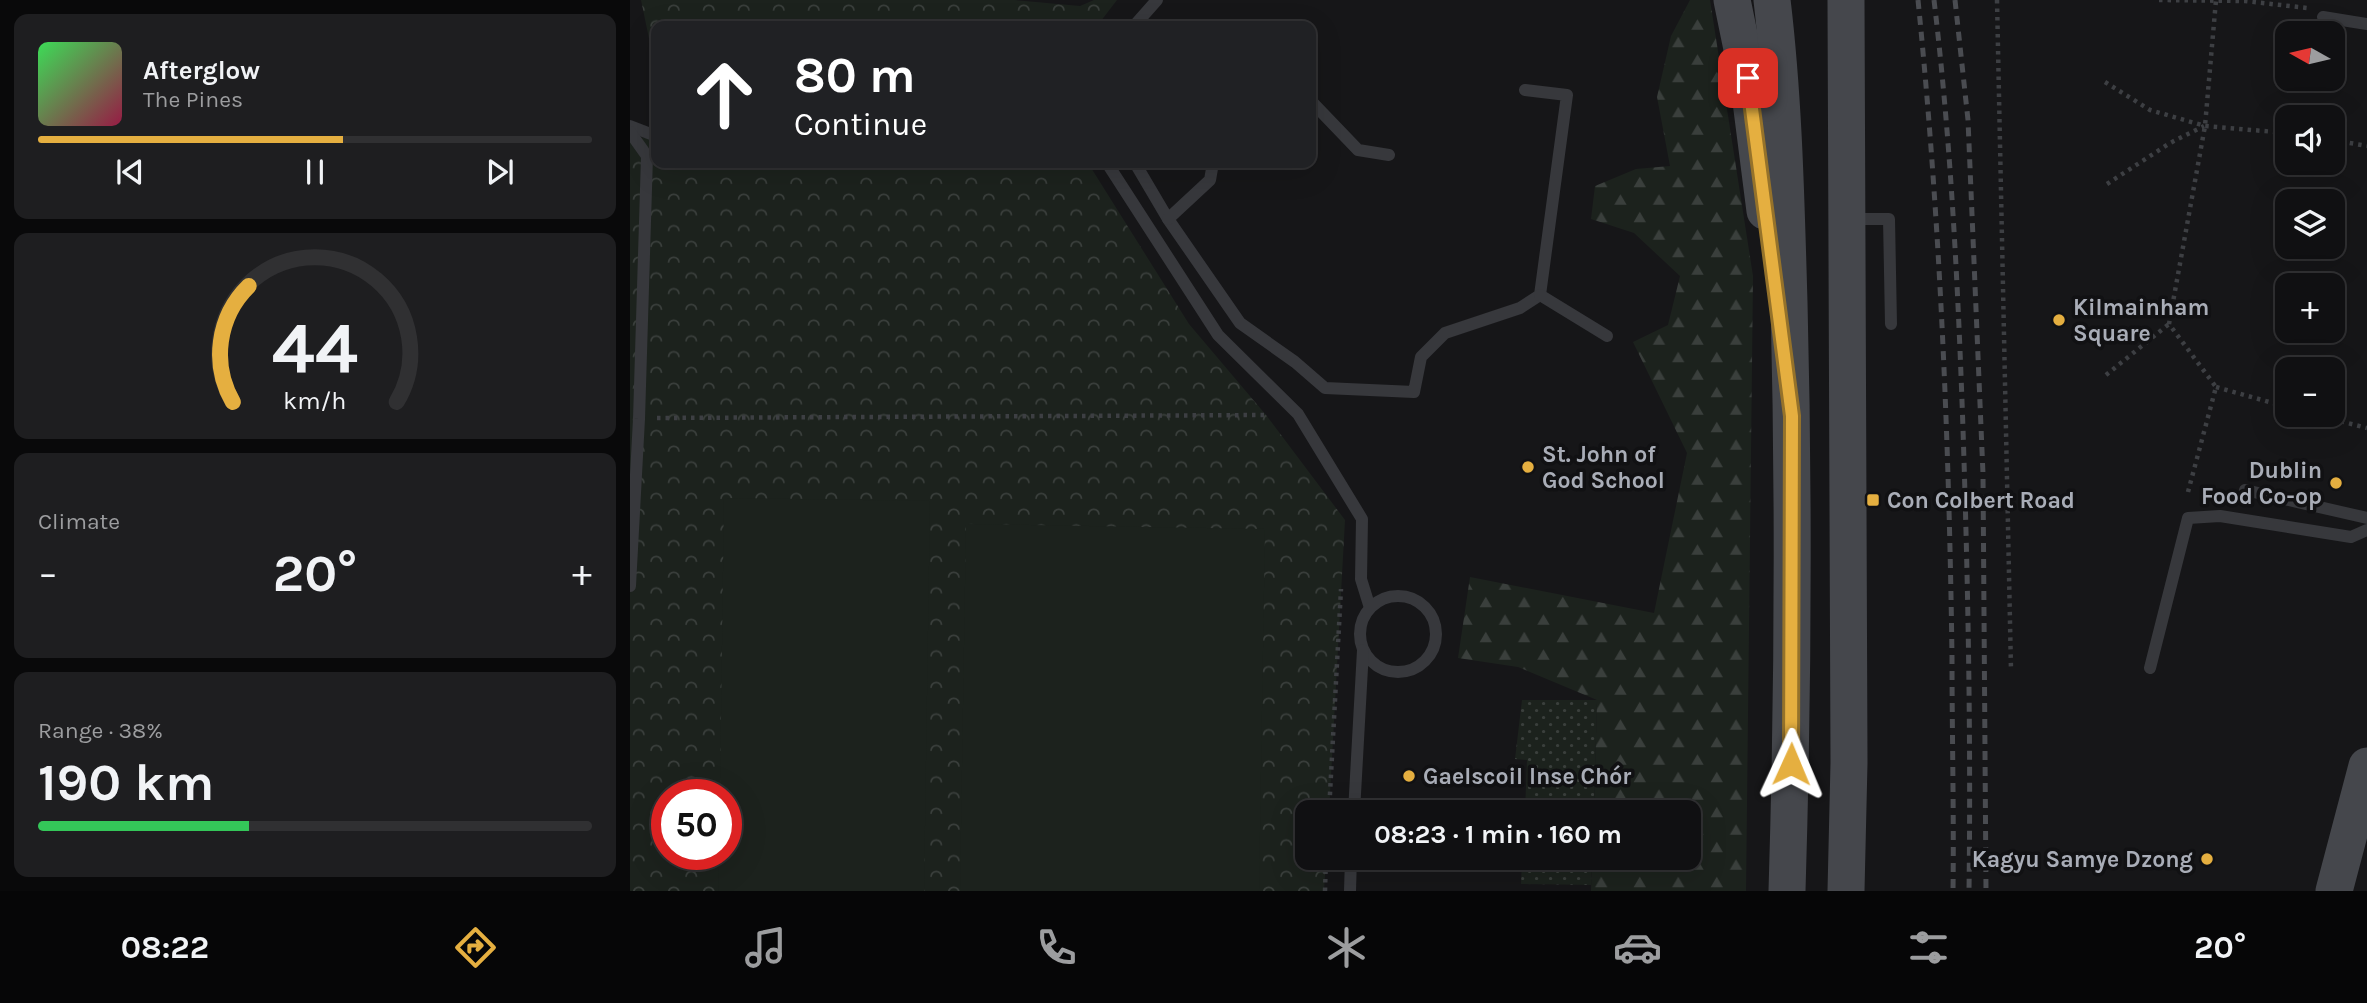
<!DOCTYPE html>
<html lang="en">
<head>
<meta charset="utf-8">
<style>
  :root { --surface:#101012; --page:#1e1e20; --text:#f1f3f6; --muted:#9c9d9f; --line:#303032; --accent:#e5af40 }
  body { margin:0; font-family:Karla,sans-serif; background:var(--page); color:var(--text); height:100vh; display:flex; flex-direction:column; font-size:26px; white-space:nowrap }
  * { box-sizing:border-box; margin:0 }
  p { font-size:23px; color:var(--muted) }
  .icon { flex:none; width:38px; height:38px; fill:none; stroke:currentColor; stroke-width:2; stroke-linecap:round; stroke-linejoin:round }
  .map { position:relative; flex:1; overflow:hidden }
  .drawer { display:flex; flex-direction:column; gap:14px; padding:14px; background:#09090a; width:630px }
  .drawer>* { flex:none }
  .guide { position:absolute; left:21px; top:21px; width:665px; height:147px; border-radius:14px; box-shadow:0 7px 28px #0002,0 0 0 2px var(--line); background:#202124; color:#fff; overflow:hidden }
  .needle { width:46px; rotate:278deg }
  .controls { position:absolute; left:1645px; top:21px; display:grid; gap:14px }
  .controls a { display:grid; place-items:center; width:70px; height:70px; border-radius:14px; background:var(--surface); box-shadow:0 7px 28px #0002,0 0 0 2px var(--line); font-size:35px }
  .speed { position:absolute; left:21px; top:779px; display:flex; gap:14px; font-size:35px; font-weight:700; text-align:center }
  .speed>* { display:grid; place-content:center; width:91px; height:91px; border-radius:50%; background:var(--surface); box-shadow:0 7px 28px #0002,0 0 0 2px var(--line); line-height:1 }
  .speed .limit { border:10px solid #d22; background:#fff; color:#111 }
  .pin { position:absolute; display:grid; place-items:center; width:60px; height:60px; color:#fff; margin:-30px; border-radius:14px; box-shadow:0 4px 10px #0006 }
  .me { position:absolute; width:77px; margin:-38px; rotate:1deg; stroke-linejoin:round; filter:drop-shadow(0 0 5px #0008) }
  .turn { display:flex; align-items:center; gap:24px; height:147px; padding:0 28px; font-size:32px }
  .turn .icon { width:91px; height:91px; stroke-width:2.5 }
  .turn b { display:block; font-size:49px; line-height:60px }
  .big { font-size:52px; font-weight:700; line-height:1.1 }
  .drawer .tile { flex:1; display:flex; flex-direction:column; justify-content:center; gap:10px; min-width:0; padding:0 24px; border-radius:14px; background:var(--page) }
  .drawer .dial { align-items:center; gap:0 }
  .dial svg { height:182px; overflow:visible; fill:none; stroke:var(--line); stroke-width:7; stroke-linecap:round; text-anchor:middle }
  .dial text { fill:var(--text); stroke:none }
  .song { display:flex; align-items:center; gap:21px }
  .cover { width:84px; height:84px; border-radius:10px; background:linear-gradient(135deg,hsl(130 70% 55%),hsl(340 70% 35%)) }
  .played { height:7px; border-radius:4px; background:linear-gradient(90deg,var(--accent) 55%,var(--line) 55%) }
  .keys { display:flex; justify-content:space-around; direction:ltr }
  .heat { display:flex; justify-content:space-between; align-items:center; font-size:38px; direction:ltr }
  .charge { height:10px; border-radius:5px; background:linear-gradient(90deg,#34c759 38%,var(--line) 0) }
  .trip { position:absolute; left:665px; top:800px; width:406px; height:70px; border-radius:14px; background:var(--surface); box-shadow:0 7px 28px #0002,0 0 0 2px var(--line); font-weight:700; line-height:70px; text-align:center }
  .dock { display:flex; height:112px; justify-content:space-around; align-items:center; background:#060607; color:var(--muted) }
  .dock .icon { width:49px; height:49px }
  .dock .current { color:var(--accent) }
  .dock b { font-size:32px; color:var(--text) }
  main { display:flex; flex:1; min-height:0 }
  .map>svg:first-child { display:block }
</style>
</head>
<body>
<main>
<section class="drawer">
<div class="tile">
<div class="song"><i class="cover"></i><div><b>Afterglow</b><p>The Pines</p></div></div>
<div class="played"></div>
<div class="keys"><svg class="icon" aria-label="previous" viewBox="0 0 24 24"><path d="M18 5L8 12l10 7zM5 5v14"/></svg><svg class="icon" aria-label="pause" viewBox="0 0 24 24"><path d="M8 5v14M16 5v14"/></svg><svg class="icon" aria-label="next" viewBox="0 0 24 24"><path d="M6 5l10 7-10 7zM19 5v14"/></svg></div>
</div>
<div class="tile dial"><svg viewBox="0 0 100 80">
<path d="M14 69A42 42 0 1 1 86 69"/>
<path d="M14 69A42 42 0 0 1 21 18" stroke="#e5af40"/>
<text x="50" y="56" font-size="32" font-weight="700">44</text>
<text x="50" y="72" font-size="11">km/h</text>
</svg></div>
<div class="tile"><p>Climate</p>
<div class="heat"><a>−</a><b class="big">20°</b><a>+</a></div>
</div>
<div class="tile"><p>Range · 38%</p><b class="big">190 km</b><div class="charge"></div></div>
</section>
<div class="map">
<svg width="1737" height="891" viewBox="0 0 1737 891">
  <defs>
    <pattern id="grass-dots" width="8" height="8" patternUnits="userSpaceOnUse" patternTransform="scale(1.75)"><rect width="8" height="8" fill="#1c221d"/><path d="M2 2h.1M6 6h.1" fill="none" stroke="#3a3f3c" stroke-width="1.8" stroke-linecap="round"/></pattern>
    <pattern id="forest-firs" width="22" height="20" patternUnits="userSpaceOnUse" patternTransform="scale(1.75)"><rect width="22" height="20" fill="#1c221d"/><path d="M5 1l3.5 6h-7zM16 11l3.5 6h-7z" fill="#3a3f3c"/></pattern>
    <pattern id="park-crowns" width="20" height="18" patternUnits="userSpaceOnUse" patternTransform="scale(1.75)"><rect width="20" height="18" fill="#1c221d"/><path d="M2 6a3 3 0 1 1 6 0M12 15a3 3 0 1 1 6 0" fill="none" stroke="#3a3f3c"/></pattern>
  </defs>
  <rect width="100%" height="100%" fill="#161618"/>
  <g fill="url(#grass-dots)">
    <polygon points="892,700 967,700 964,812 895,812 897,760 885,759"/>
    <polygon points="892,858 962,858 961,885 891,884"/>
  </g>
  <polygon fill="url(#forest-firs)" points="1060,0 1080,0 1123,276 1116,891 961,891 962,858 1059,858 1059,812 964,812 967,700 888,667 828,658 840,577 1024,613 1057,453 1003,342 1038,325 1050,276 1004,233 961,219 965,186 1006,169 1040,166 1027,97 1041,36"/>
  <g fill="url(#park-crowns)" fill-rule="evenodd">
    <polygon points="11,0 384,0 450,6 464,0 487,0 467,26 26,26 26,72"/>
    <path d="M 0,136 L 26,139 L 26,163 L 458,163 L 559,324 L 636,415 L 715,520 L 699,812 L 677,812 L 677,858 L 696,858 L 694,891 L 0,891 ZM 37,794 L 96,794 L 96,854 L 37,854 Z"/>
  </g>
  <g fill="#1c221d">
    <polygon points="94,498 300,501 294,891 88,891 89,854 96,854 96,794 90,794"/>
    <polygon points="336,524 635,529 629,891 330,891"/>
  </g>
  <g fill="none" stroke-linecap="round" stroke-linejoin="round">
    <g stroke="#3d3f43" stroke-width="4.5" stroke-dasharray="3.5 5" stroke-linecap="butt">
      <polyline points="1367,0 1381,670"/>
      <polyline points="1529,0 1615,1 1677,8"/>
      <polyline points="1475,82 1520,110 1575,126 1657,133"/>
      <polyline points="1703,140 1737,146"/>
      <polyline points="1477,184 1540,143 1574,126"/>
      <polyline points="1476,375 1539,324"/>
      <polyline points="1586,387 1657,407"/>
      <polyline points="1686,415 1737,428"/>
      <polyline points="27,418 638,415"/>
      <polyline points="1558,492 1586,387 1539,324 1575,126 1586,0"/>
      <polyline points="699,812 711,589"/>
      <polyline points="695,891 696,858"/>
    </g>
    <g stroke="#37383c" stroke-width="12">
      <polyline points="1693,17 1737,24"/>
      <polyline points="504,26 527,0"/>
      <polyline points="681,101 728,150 759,155"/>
      <polyline points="0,126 26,136"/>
      <polyline points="0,132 17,156 9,419 0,586"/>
      <polyline points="477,163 588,335 668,414 732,519 731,579 740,608"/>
      <polyline points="505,163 538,219 610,323 665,362 695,388 784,392 791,357 815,333 890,308 910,295 937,95 895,90"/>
      <polyline points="538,219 580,180 583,163"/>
      <polyline points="1220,219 1259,219 1261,324"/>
      <polyline points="910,295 977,336"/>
      <polyline points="1615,490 1737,518"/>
      <circle cx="768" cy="634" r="38"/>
      <polyline points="1520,668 1558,518 1590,516 1721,537 1737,530"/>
      <polyline points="724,812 733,650"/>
      <polyline points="720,891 721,858"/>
    </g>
    <g stroke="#45474c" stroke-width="37">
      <polyline points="1102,0 1118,78 1135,211"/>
      <path d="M 1142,0 C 1154,100 1156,201 1159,302 C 1164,498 1163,695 1157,891"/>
      <polyline points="1216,0 1219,763 1216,891"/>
      <polyline points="1704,891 1737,766"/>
    </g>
    <g stroke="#4a4c51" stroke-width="5" stroke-dasharray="9 7" stroke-linecap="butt">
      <path d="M 1288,0 C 1310,218 1319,438 1322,657 C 1322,735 1324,813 1323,891"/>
      <path d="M 1304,0 C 1321,142 1328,286 1333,429 C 1338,583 1341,737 1339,891"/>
      <polyline points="1325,0 1338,120 1353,474 1356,891"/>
    </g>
  </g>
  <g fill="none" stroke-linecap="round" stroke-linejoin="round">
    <defs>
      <polyline id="route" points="1118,78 1162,416 1161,764"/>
    </defs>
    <use href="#route" stroke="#95722a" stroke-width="18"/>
    <use href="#route" stroke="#e5af40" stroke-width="12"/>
  </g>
  <g fill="#e5af40" stroke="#111113" stroke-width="2.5">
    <circle cx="1429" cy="320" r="7"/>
    <circle cx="898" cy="467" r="7"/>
    <circle cx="1706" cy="483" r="7"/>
    <rect x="1236" y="493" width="14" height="14" rx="3.5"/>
    <circle cx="779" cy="776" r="7"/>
    <circle cx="1577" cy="859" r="7"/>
  </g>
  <g text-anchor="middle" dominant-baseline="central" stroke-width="7" stroke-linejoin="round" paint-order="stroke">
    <g font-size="23" font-weight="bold" fill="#a9adb7" stroke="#111113" text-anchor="start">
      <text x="1443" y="307">Kilmainham<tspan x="1443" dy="26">Square</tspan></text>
      <text x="912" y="454">St. John of<tspan x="912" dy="26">God School</tspan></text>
      <text x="1692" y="470" text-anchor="end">Dublin<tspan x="1692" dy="26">Food Co-op</tspan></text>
      <text x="1257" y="500">Con Colbert Road</text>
      <text x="793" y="776">Gaelscoil Inse Chór</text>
      <text x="1563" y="859" text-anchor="end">Kagyu Samye Dzong</text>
    </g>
  </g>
</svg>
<div class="controls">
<a><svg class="needle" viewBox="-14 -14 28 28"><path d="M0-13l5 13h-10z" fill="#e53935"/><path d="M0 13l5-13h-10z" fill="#9c9d9f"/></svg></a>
<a><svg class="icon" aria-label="sound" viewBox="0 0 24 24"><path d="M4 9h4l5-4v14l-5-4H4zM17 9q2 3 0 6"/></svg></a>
<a><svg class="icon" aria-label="layers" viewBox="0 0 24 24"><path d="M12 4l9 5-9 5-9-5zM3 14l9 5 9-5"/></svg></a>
<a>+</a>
<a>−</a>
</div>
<div class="speed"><div class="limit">50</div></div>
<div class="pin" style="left:1118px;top:78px;background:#d93025"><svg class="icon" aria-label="arrive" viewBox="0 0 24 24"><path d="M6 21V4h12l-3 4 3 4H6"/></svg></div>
<svg class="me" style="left:1161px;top:764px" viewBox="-20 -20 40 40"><path d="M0-17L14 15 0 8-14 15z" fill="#e5af40" stroke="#fff" stroke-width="4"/></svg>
<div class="trip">08:23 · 1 min · 160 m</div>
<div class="guide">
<div class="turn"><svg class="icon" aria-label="ahead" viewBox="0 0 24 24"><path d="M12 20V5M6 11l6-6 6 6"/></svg><div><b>80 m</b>Continue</div></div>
</div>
</div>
</main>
<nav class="dock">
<b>08:22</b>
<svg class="icon current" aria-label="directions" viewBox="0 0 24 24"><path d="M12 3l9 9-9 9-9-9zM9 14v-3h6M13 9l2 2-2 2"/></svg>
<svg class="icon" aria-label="music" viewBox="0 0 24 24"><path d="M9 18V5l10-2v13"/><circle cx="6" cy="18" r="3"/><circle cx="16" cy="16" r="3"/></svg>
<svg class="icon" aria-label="phone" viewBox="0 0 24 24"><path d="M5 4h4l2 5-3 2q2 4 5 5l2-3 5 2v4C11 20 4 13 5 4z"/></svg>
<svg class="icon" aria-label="climate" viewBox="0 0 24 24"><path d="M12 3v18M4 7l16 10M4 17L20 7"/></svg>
<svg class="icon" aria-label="car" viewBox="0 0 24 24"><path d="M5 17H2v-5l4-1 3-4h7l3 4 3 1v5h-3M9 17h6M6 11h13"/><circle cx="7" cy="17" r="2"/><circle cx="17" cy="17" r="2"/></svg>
<svg class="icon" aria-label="filters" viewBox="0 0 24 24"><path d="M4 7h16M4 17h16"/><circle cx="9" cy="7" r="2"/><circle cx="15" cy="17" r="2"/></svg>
<b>20°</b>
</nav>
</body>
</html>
